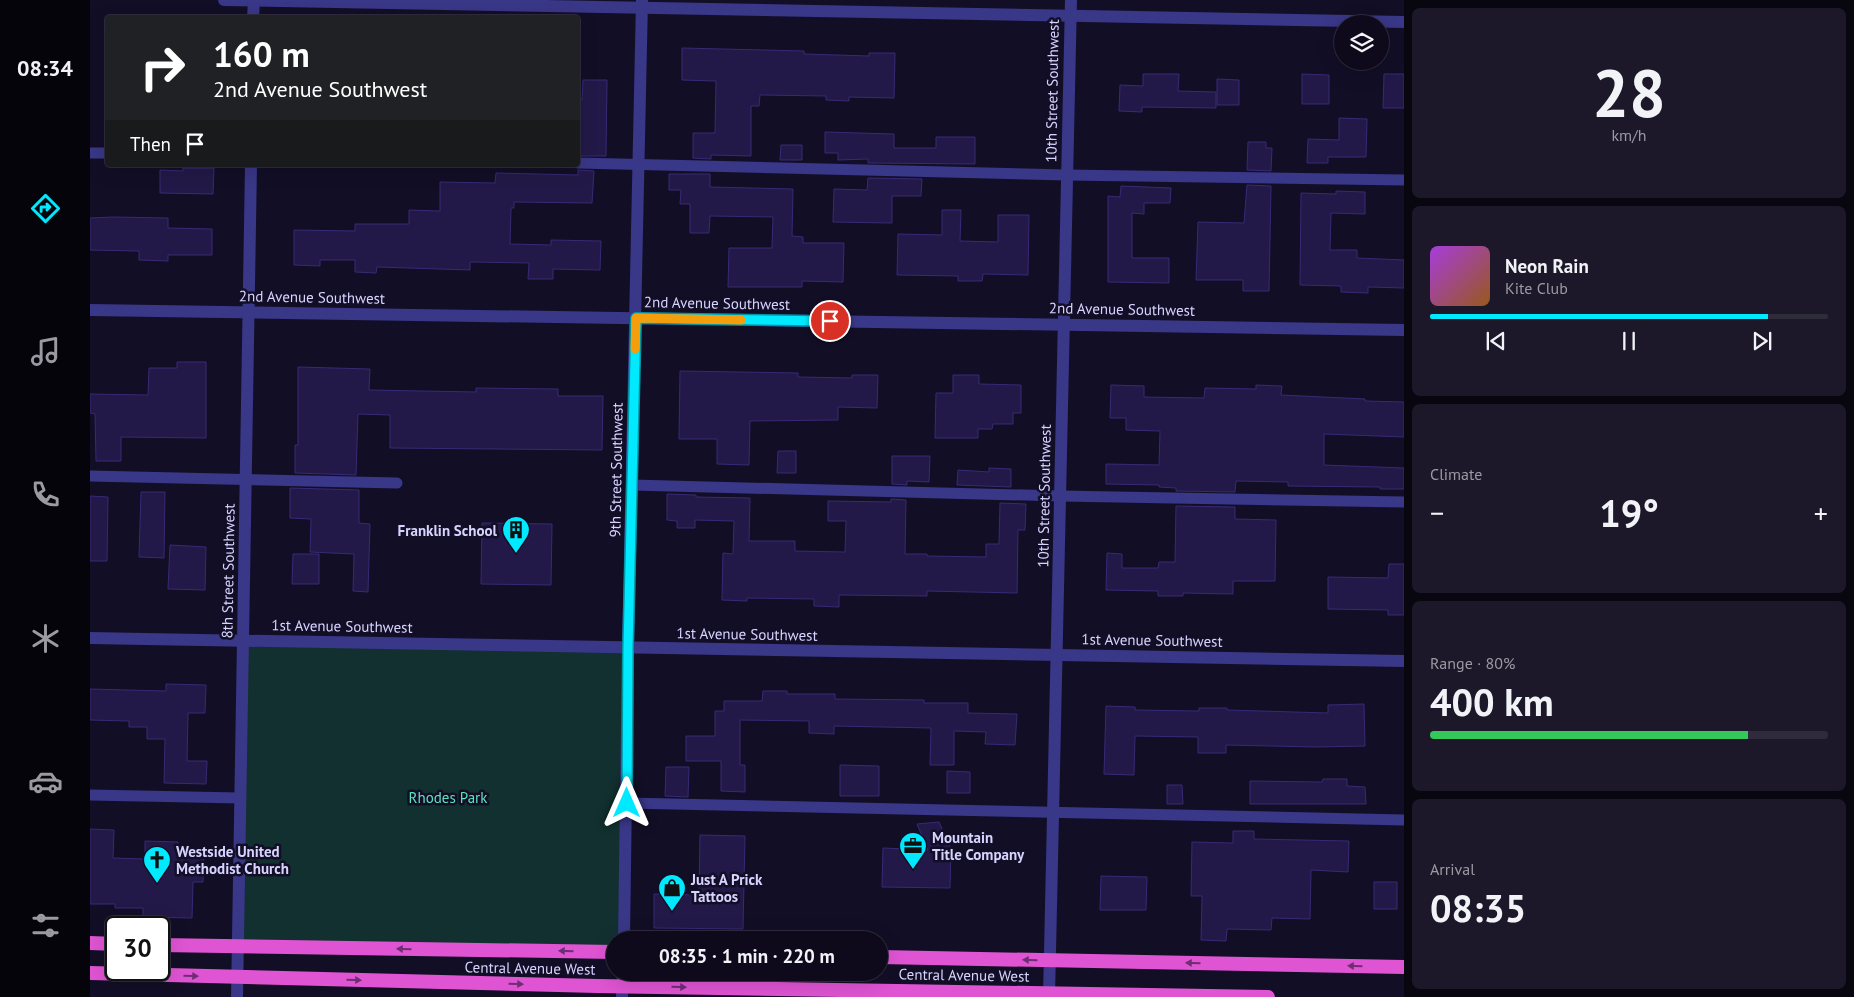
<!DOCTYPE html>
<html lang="en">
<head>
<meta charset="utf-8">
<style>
  :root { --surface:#0e0a1c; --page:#1c1829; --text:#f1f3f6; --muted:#9b9aa3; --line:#2e2b3b; --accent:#00e9fe }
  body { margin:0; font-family:"PT Sans",sans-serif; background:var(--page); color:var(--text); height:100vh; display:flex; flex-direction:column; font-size:19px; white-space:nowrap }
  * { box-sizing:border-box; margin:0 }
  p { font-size:16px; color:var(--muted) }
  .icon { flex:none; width:28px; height:28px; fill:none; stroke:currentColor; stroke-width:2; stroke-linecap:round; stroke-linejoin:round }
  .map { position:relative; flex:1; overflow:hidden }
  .side { display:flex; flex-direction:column; gap:8px; padding:8px; background:#08060f; width:450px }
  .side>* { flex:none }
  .hud { position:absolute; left:15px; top:15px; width:475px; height:152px; border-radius:5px; box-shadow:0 5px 20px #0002,0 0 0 1px var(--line); background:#202124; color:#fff; overflow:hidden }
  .controls { position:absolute; left:1244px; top:15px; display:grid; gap:10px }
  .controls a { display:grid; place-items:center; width:55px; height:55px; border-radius:50%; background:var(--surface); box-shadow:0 5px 20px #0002,0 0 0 1px var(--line); font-size:25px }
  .speed { position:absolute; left:15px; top:916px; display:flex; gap:10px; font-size:25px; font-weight:700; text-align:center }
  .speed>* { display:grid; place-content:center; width:65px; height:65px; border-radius:50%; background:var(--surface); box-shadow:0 5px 20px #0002,0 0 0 1px var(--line); line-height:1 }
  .speed .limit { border:2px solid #111; border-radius:8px; background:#fff; color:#111 }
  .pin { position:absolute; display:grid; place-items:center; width:42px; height:42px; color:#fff; margin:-21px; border:2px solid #fff; border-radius:50%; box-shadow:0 1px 5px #0007 }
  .me { position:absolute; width:55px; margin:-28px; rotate:0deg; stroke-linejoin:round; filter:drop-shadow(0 0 4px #0008) }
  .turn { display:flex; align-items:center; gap:18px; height:105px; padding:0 25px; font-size:22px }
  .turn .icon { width:65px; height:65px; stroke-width:2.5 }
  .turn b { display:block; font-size:35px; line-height:42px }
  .then { display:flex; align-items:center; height:48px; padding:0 25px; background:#0003; gap:10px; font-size:19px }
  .big { font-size:38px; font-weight:600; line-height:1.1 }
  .side .tile { flex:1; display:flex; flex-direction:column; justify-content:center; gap:8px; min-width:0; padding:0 18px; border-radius:8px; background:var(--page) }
  .side .dial { align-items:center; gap:0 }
  .dial b { font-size:65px; line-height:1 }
  .song { display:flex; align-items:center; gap:15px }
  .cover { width:60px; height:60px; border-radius:8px; background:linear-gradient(135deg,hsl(280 70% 55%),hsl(30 70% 35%)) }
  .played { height:5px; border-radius:2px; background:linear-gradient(90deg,var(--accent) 85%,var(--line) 85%) }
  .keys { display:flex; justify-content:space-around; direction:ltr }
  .heat { display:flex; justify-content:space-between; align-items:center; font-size:28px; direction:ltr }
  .charge { height:8px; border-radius:4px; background:linear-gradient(90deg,#34c759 80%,var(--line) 0) }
  .trip { position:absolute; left:516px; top:931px; width:282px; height:50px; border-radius:25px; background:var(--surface); box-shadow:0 5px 20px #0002,0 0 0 1px var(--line); font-weight:600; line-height:50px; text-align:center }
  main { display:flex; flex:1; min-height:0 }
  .dock { display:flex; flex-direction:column; width:90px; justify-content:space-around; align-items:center; background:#06040b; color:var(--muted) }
  .dock .icon { width:35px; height:35px }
  .dock .active { color:var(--accent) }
  .dock b { font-size:22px; color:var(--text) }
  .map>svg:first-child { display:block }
</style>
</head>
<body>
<main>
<nav class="dock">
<b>08:34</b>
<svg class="icon active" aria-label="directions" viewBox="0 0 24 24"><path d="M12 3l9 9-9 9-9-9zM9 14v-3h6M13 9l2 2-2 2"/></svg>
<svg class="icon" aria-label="music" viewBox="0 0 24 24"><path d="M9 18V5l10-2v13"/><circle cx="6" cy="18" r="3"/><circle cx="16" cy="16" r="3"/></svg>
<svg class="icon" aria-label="phone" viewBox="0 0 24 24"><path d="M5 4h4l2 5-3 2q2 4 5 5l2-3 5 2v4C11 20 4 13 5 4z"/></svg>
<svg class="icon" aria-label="climate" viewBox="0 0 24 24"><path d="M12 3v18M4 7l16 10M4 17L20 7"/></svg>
<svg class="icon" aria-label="car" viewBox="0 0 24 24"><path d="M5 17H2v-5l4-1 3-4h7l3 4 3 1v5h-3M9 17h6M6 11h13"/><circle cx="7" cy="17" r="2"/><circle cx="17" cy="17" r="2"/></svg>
<svg class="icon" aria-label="filters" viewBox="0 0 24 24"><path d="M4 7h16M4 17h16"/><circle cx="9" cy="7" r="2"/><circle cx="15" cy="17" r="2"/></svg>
</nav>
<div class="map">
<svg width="1314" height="997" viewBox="0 0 1314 997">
  <rect width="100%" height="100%" fill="#120e26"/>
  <polygon fill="#11302f" points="153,640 538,648 534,940 525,940 525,952 146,946"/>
  <g fill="#221948" stroke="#382a75">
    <polygon points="592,48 714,51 714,54 779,56 779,53 805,53 804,98 759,97 759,101 736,100 736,96 670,95 669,106 661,106 661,156 621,155 621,159 603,158 603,133 625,133 626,81 592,80"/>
    <polygon points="1053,74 1089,74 1088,91 1126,92 1126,108 1052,107 1052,112 1029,111 1030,85 1053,86"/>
    <polygon points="1212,74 1239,75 1239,104 1212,104"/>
    <polygon points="1294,74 1314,74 1314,108 1293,108"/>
    <polygon points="1127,79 1149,80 1149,105 1127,105"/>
    <polygon points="493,80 517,80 516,156 488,156 488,99 492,100"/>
    <polygon points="1249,118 1277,119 1276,157 1238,157 1238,163 1217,163 1218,139 1249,140"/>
    <polygon points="735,132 804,134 804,148 846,148 846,137 885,137 885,164 778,163 778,159 748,160 748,153 735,153"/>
    <polygon points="1158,142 1176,142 1176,148 1182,148 1181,171 1157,170"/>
    <polygon points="691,145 712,145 712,160 690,160"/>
    <polygon points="93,168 124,168 123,194 70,193 70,170 93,171"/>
    <polygon points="488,170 504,171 502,203 424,202 424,208 421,208 420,244 461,245 461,240 511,241 510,270 463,269 463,279 438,279 439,263 380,262 380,270 287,267 286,273 265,272 265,260 230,260 230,266 204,265 204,230 265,231 265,224 319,224 319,210 350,211 350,182 405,183 406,173 488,175"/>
    <polygon points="579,174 620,174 620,187 703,189 702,236 713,237 713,243 754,243 753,282 712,281 712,287 638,287 639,248 682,248 683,217 620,216 619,233 600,233 600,204 590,204 591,190 579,190"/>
    <polygon points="778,178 832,179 831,196 802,196 802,223 743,222 744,189 777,190"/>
    <polygon points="1157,185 1181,186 1179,291 1153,291 1153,280 1106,280 1108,222 1154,223"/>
    <polygon points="1031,186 1081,188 1080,203 1054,203 1054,214 1042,213 1042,258 1079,258 1079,283 1018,282 1018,196 1030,197"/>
    <polygon points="1246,191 1275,192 1275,214 1241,213 1240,250 1267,250 1267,258 1314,260 1314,288 1278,287 1278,293 1251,292 1251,286 1210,285 1211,193 1246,194"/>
    <polygon points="852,210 871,210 870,241 908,242 908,215 939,215 938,275 893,274 892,281 868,281 868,276 807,275 808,234 852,235"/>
    <polygon points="23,217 78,218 78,228 122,229 122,255 78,255 78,261 49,260 49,251 0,250 0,218"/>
    <polygon points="87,362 116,362 116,438 31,437 31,461 6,461 5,414 0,413 0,394 58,395 59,368 87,368"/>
    <polygon points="208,367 280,369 279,390 386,392 386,388 468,389 468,396 513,396 512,450 300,448 300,415 268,414 266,475 205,473 205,445 208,445"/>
    <polygon points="590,371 708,373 708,377 762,378 762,375 788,375 787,408 748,407 748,420 660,421 659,465 627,464 627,439 589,439"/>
    <polygon points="863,375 889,375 889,384 931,385 931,413 923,413 923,424 903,424 902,429 888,429 888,438 845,438 846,393 863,393"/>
    <polygon points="1021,385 1054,386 1054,397 1114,398 1115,388 1166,389 1166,385 1192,386 1191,395 1275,399 1275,401 1314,402 1314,437 1234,434 1234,465 1314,468 1314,489 1290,489 1290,487 1198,486 1198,482 1146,481 1145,492 1086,491 1086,488 1069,487 1069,485 1016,484 1016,464 1069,465 1070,431 1036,430 1036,418 1020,418"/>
    <polygon points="688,451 706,451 706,473 687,473"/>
    <polygon points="802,456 840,456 839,482 817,481 817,485 802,484"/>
    <polygon points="899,468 921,469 921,487 867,485 868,470 899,472"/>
    <polygon points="200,488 269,490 269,523 280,524 278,592 263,591 264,554 220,552 221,519 200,518"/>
    <polygon points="51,492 75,492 74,558 49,557"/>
    <polygon points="577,494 606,495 606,497 660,498 659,541 705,541 705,551 755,552 756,521 738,521 738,501 801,502 801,499 816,500 815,554 837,554 837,556 896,557 896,544 909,544 910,503 936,504 935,530 928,530 927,593 837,591 837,596 749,595 749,607 724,606 724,599 657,598 657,601 632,600 633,553 643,554 644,521 605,520 605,528 587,528 587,521 577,520"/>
    <polygon points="0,496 18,497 17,561 0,561"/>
    <polygon points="1086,506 1145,507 1145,519 1186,520 1185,581 1143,581 1143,594 1093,593 1093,596 1068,596 1068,591 1016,590 1017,553 1032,554 1032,568 1068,568 1069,562 1085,562"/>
    <polygon points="392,523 462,524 461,585 391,584"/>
    <polygon points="80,545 116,547 115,590 78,589"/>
    <polygon points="203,554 229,554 229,584 202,584"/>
    <polygon points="1299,564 1314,564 1314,615 1298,615 1298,610 1238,609 1238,577 1298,578"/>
    <polygon points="76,684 116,685 115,713 98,713 97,761 117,761 116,784 74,783 75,739 57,739 57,727 39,727 39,721 0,720 0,689 76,691"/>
    <polygon points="673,691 697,691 697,694 745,694 745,699 834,700 834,703 878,703 878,713 927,714 925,745 895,744 896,732 864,731 864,765 840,765 841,728 744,726 744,734 719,733 719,721 650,720 650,765 655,765 655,792 631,791 631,761 596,761 596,736 625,736 625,711 634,711 634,701 672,701"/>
    <polygon points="1274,704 1275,746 1226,747 1136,745 1136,753 1108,753 1108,737 1045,736 1044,775 1014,774 1016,706 1045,707 1045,710 1109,711 1109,708 1137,708 1137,710 1238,713 1238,705"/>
    <polygon points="750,765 789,766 789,796 750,796"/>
    <polygon points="576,767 599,767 598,797 575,796"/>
    <polygon points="857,771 880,772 880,793 857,793"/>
    <polygon points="1233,779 1257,779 1257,786 1275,787 1276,804 1160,804 1160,781 1232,782"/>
    <polygon points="1077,785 1092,785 1093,804 1077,804"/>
    <polygon points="849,822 861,849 860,888 792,887 793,848 838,850 827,824"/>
    <polygon points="0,829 24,830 23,858 55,859 55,841 88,842 88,849 114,849 113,882 103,882 102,918 53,917 53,908 25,908 25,904 0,904"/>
    <polygon points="1143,831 1164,831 1164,839 1259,841 1258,872 1221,870 1220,919 1182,918 1181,930 1137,929 1136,941 1111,940 1112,896 1101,896 1102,842 1143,843"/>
    <polygon points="610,835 655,836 653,929 564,928 564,894 609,895"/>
    <polygon points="1011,876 1057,877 1056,910 1010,910"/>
    <rect x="1284" y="882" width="23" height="27"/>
  </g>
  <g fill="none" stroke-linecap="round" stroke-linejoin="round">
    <g stroke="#393787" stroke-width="11">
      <polyline points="0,153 18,153"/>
      <polyline points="488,163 977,175 1314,180"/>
      <polyline points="0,476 307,483"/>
      <polyline points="542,485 970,496 1314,502"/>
      <polyline points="0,795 150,798"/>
      <polyline points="537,803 1314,820"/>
    </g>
    <g stroke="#393787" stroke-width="12">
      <polyline points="134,0 1314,22"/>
      <polyline points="163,18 164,0"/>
      <polyline points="0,310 1314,330"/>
      <polyline points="0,638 1314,661"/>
      <polyline points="534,940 538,648 552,0"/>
      <polyline points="147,997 161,165"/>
      <polyline points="959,997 981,0"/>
    </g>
    <polyline stroke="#393787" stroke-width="12" points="532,997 533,972"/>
    <g stroke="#df54d2" stroke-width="14">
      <polyline points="0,943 26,944"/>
      <polyline points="69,945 525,952"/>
      <polyline points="790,957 1314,967"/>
      <polyline points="0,973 507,986 1178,997"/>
    </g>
  </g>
  <defs><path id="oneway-solid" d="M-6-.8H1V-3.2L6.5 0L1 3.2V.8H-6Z" transform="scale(1.25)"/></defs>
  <g fill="#6e2e73">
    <use href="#oneway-solid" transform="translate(314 949) rotate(-179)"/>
    <use href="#oneway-solid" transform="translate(476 951) rotate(-179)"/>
    <use href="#oneway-solid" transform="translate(940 960) rotate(-179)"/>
    <use href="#oneway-solid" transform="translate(1103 963) rotate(-179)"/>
    <use href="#oneway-solid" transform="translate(1265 966) rotate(-179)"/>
    <use href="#oneway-solid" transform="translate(101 976) rotate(2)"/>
    <use href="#oneway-solid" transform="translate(264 980) rotate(1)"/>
    <use href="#oneway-solid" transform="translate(426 984) rotate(1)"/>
    <use href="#oneway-solid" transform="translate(589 987) rotate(1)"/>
  </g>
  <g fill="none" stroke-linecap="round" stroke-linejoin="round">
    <defs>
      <polyline id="route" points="537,803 538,648 546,318 740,321"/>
    </defs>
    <use href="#route" stroke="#0097a5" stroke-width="12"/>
    <use href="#route" stroke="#00e9fe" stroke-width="9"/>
    <polyline stroke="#f59e0b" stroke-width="9" points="545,349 546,318 651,320"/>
  </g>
  <defs>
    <symbol id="building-pin" viewBox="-11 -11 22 30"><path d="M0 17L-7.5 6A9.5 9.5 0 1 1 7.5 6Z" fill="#00e9fe" stroke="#120e26"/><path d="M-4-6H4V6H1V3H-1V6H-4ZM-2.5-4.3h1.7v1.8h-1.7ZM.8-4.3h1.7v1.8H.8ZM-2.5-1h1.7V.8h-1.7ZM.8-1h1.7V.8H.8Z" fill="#111"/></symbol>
    <symbol id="office-pin" viewBox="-11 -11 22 30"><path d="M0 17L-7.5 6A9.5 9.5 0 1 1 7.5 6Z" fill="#00e9fe" stroke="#120e26"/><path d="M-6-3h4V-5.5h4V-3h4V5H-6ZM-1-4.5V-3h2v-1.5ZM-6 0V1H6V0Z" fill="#111"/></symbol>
    <symbol id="church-pin" viewBox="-11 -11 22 30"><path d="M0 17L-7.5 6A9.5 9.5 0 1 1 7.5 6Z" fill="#00e9fe" stroke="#120e26"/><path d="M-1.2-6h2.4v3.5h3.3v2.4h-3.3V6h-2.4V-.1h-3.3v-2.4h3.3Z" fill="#111"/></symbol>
    <symbol id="shop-pin" viewBox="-11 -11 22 30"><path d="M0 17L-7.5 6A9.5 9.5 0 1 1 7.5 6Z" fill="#00e9fe" stroke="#120e26"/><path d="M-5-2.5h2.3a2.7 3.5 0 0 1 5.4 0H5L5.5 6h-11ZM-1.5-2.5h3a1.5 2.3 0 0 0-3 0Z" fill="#111"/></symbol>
  </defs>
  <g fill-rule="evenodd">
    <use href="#building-pin" x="410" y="514" width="32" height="43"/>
    <use href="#office-pin" x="807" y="830" width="32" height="43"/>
    <use href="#church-pin" x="51" y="844" width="32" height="43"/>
    <use href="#shop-pin" x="566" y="872" width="32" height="43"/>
  </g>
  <g text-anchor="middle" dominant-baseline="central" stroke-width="5" stroke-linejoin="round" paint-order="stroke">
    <g font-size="15" fill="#d7d3ff" stroke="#120e26">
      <text transform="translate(962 91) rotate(-89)">10th Street Southwest</text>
      <text transform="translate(222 297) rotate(1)">2nd Avenue Southwest</text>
      <text transform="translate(627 303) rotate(1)">2nd Avenue Southwest</text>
      <text transform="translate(1032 309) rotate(1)">2nd Avenue Southwest</text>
      <text transform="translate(526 470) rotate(-89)">9th Street Southwest</text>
      <text transform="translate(954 496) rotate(-89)">10th Street Southwest</text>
      <text transform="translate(138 571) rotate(-89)">8th Street Southwest</text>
      <text transform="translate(252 626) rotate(1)">1st Avenue Southwest</text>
      <text transform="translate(657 634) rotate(1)">1st Avenue Southwest</text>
      <text transform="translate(1062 640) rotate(1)">1st Avenue Southwest</text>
      <text transform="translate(440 968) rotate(1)">Central Avenue West</text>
      <text transform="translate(874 975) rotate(1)">Central Avenue West</text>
    </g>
    <g font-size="15" font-weight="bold" fill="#d7d3ff" stroke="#120e26" text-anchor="start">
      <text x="407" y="530" text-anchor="end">Franklin School</text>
      <text x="842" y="837">Mountain<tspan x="842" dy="17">Title Company</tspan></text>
      <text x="86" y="851">Westside United<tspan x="86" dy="17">Methodist Church</tspan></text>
      <text x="601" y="879">Just A Prick<tspan x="601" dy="17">Tattoos</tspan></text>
    </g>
    <g font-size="15" fill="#5ae4bf" stroke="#120e26">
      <text x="358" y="797">Rhodes Park</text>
    </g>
  </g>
</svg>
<div class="controls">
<a><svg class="icon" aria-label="layers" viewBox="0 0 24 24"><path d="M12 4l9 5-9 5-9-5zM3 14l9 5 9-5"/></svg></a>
</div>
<div class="speed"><div class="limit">30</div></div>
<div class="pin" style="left:740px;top:321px;background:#d93025"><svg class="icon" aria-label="arrive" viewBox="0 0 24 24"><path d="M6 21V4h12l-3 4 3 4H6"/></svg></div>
<svg class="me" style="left:537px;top:803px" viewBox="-20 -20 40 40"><path d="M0-17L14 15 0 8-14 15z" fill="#00e9fe" stroke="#fff" stroke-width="4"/></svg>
<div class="trip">08:35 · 1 min · 220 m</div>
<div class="hud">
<div class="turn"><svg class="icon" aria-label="right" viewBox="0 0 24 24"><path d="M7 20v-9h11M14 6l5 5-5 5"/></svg><div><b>160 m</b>2nd Avenue Southwest</div></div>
<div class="then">Then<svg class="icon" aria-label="arrive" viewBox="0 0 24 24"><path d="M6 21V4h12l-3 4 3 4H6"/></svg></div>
</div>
</div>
<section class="side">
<div class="tile dial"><b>28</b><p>km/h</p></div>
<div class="tile">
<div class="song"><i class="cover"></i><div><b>Neon Rain</b><p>Kite Club</p></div></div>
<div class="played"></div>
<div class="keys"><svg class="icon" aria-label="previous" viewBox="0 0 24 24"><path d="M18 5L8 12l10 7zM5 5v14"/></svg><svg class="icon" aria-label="pause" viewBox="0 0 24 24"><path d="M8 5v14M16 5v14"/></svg><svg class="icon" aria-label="next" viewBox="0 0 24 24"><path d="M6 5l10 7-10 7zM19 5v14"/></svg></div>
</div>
<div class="tile"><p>Climate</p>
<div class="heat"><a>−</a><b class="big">19°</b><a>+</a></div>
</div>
<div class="tile"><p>Range · 80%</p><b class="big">400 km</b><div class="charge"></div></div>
<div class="tile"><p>Arrival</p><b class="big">08:35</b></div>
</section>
</main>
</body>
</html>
